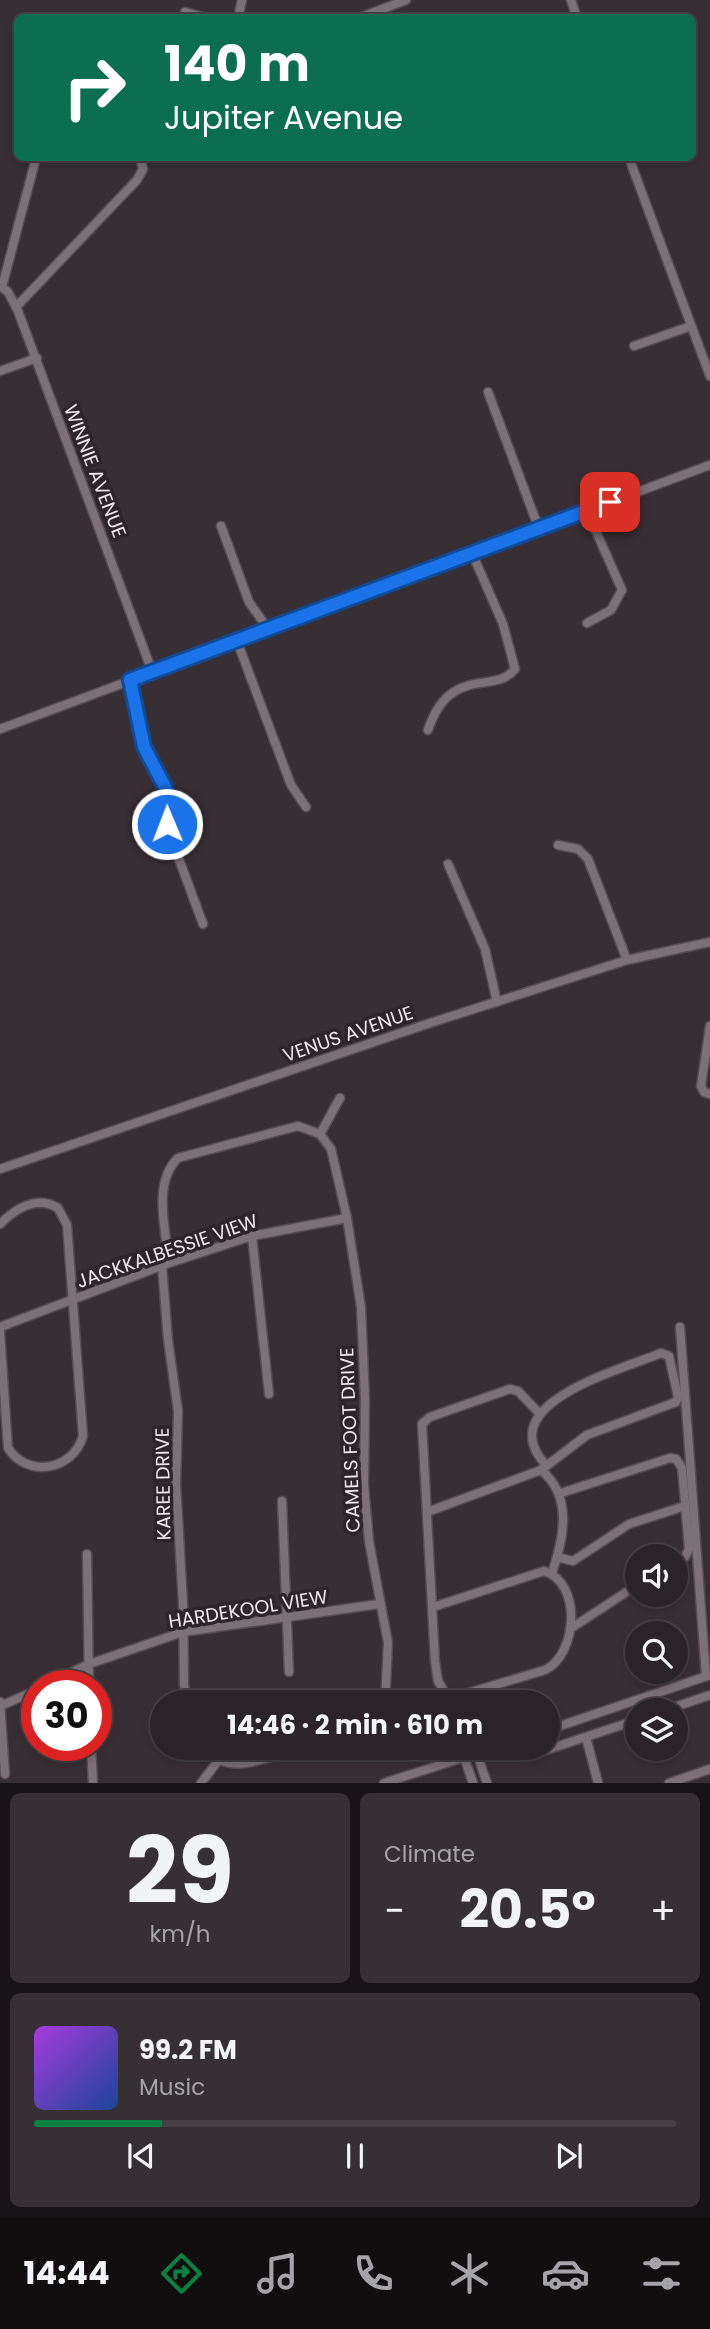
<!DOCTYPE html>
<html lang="en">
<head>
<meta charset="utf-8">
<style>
  :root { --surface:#2a2328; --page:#362f34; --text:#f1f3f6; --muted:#a5a4a8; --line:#464045; --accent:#0b8043 }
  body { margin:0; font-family:Poppins,sans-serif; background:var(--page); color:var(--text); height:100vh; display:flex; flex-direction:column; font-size:26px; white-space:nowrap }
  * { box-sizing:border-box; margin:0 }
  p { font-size:23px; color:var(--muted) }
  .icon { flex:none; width:38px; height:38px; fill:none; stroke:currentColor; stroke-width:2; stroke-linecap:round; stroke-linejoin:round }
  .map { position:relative; height:1783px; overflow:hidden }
  .drawer { display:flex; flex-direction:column; gap:10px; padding:10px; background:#171316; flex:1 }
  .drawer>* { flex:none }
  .hud { position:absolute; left:14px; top:14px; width:682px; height:147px; border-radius:10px; box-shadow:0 4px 10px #0003,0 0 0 2px var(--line); background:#0b6e4f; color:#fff; overflow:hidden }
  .tools { position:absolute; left:625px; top:1544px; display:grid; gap:14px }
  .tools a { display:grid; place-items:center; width:63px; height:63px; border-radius:50%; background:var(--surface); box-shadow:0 4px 10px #0003,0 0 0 2px var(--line); font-size:35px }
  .speed { position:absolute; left:21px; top:1670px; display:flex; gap:14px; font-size:35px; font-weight:700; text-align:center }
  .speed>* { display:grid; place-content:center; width:91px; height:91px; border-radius:50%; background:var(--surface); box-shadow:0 4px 10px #0003,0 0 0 2px var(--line); line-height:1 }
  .speed .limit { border:10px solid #d22; background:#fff; color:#111 }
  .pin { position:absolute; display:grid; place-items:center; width:60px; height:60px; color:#fff; margin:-30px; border-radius:14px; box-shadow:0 4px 10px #0006 }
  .me { position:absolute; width:77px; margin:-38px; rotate:359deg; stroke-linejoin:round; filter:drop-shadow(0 0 5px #0008) }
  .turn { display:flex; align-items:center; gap:24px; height:147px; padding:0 35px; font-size:32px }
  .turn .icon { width:91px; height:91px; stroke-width:2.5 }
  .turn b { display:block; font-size:49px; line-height:60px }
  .big { font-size:52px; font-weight:700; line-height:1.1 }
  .drawer .card { flex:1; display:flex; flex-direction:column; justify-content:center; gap:10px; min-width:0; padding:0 24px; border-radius:10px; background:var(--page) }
  .drawer .dial { align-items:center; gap:0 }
  .dial b { font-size:91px; line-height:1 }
  .song { display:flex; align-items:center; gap:21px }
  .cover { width:84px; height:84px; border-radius:10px; background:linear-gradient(135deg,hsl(280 70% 55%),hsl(220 70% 35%)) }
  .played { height:7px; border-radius:4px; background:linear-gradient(90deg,var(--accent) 20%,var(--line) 20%) }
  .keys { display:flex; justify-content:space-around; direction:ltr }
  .heat { display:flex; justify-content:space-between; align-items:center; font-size:38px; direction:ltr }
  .drawer .tiles { flex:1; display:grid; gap:10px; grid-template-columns:1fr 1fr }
  .card:last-child { grid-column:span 2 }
  .trip { position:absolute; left:150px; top:1690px; width:410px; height:70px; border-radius:35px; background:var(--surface); box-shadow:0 4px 10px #0003,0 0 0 2px var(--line); font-weight:700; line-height:70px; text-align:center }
  .tabs { display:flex; height:112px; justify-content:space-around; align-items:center; background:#110e10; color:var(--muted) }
  .tabs .icon { width:49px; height:49px }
  .tabs .on { color:var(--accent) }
  .tabs b { font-size:32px; color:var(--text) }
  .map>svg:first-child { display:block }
</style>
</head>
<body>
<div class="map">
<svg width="710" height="1783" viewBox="0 0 710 1783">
  <rect width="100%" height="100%" fill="#382f35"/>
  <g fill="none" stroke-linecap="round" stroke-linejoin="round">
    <defs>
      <g id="minor">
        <polyline points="571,0 577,18"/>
        <polyline points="185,12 206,18"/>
        <polyline points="238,18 242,0"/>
        <polyline points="359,18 406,0"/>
        <polyline points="629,158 710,376"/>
        <polyline points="0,286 8,292 18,311 152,671"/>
        <polyline points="2,287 36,158"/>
        <polyline points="16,307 137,180 143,169 140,158"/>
        <polyline points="634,346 691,326"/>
        <polyline points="0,371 37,358"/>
        <polyline points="488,392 539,529"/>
        <polyline points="587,511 622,590 611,610 587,623"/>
        <polyline points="221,526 249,602 268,629"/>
        <polyline points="237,641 291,785 306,807"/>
        <polyline points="130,680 144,747 166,789 167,827 203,924"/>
        <polyline points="0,729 710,465"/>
        <path d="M 428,730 C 450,664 495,695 515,669 L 503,624 L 472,553"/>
        <polyline points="558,845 578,849 588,859 627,960"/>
        <polyline points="448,864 485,949 497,1002"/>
        <polyline points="710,1026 701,1086 704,1092 710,1094"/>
        <polyline points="320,1134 340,1098"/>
        <polyline points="0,1169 427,1024 627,960 710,942"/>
        <path d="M 0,1224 C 15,1209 37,1195 58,1208 L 67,1225 L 83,1436 C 73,1471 27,1478 8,1448 L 0,1332"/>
        <polyline points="252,1236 269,1394"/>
        <path d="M 169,1263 C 166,1231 152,1183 178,1158 L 298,1126 L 320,1134 L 331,1149 L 347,1218 L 361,1307 L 365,1399 L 364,1485 L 369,1541 L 388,1643 L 385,1703"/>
        <polyline points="162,1265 168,1340 178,1411 176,1484 183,1603 184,1685 188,1703"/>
        <polyline points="0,1327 169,1263 252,1236 347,1218"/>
        <polyline points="680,1327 706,1676"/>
        <path d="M 541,1470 L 587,1435 L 676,1402 L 678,1397 L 669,1356 L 661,1353 C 621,1370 491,1403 545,1464"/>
        <polyline points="561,1493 670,1458 676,1459 682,1468 689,1549 685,1557 676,1562"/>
        <polyline points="282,1501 289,1672"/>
        <path d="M 427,1512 L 541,1470 C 573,1496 564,1538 552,1573"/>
        <polyline points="87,1554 89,1685"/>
        <polyline points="557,1557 573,1561 629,1524 685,1506"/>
        <path d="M 433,1607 L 544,1571 C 583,1583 577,1655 545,1670 L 448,1699"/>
        <polyline points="570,1629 637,1585"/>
        <polyline points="46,1685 89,1664 183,1632 379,1604"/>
        <polyline points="0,1702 5,1774"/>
        <polyline points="451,1703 438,1681 435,1661 422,1424 430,1417 510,1389 518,1391 539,1413"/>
        <polyline points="0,1706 37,1690"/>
        <polyline points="666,1710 710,1695"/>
        <polyline points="548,1730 710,1675"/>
        <polyline points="586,1737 598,1783"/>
        <polyline points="91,1745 93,1783"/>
        <path d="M 206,1748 C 226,1779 273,1755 302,1748"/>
        <polyline points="461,1748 473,1783"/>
        <polyline points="475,1748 487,1783"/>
        <polyline points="528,1756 637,1720"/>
        <polyline points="201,1783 218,1761"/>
        <polyline points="384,1783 493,1748"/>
        <polyline points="669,1783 710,1769"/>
      </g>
    </defs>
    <use href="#minor" stroke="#564d52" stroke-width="11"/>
    <use href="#minor" stroke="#7c7177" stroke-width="8"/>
  </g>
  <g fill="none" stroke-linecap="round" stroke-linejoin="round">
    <defs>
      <polyline id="route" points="167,824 166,789 144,747 130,680 610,502"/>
    </defs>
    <use href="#route" stroke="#114b97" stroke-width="18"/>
    <use href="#route" stroke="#1a73e8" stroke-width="12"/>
  </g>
  <g text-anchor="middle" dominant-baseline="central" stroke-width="7" stroke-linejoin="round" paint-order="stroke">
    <g font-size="19" fill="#eee7eb" stroke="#2e252b">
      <text transform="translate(95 471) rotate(69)">WINNIE AVENUE</text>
      <text transform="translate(348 1034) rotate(-19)">VENUS AVENUE</text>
      <text transform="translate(167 1251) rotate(-19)">JACKKALBESSIE VIEW</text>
      <text transform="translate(350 1440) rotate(-92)">CAMELS FOOT DRIVE</text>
      <text transform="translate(163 1484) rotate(-91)">KAREE DRIVE</text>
      <text transform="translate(248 1609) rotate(-9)">HARDEKOOL VIEW</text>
    </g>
  </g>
</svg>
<div class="tools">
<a><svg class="icon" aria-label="sound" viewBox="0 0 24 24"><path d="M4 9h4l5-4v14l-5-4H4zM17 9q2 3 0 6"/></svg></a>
<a><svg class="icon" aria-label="search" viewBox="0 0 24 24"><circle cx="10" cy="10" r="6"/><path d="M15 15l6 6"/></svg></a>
<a><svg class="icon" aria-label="layers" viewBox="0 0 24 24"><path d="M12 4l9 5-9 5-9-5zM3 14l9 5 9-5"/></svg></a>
</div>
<div class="speed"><div class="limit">30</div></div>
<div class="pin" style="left:610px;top:502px;background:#d93025"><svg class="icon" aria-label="arrive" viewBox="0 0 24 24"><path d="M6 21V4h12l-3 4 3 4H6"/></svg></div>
<svg class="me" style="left:167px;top:824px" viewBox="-20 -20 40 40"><circle r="17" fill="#1a73e8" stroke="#fff" stroke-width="3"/><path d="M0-11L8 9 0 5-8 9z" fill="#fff"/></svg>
<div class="trip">14:46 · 2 min · 610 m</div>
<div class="hud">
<div class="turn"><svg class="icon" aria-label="right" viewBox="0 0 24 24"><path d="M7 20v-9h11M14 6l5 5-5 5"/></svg><div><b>140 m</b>Jupiter Avenue</div></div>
</div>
</div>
<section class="drawer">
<div class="tiles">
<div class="card dial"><b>29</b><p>km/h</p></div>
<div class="card"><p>Climate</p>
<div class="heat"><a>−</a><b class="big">20.5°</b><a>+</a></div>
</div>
<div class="card">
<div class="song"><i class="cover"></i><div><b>99.2 FM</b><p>Music</p></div></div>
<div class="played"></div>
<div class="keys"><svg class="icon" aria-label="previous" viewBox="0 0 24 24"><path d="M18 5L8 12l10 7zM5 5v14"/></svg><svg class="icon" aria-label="pause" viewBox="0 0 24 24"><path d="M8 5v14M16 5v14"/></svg><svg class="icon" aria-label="next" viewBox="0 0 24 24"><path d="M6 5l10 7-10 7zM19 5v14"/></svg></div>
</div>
</div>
</section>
<nav class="tabs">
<b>14:44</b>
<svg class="icon on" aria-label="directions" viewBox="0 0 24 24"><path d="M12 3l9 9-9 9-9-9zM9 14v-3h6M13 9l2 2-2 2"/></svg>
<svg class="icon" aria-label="music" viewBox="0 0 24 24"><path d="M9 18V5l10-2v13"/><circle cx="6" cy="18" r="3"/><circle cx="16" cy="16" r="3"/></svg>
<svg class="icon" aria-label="phone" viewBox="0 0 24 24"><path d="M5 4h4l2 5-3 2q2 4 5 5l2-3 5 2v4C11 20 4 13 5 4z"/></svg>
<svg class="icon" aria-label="climate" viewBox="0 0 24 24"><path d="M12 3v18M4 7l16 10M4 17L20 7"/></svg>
<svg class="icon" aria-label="car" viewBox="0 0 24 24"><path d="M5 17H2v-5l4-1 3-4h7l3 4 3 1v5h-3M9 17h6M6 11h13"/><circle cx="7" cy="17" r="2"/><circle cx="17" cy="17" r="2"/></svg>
<svg class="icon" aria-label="filters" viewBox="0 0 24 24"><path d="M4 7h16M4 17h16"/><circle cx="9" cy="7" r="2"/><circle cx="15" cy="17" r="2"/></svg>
</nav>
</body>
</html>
